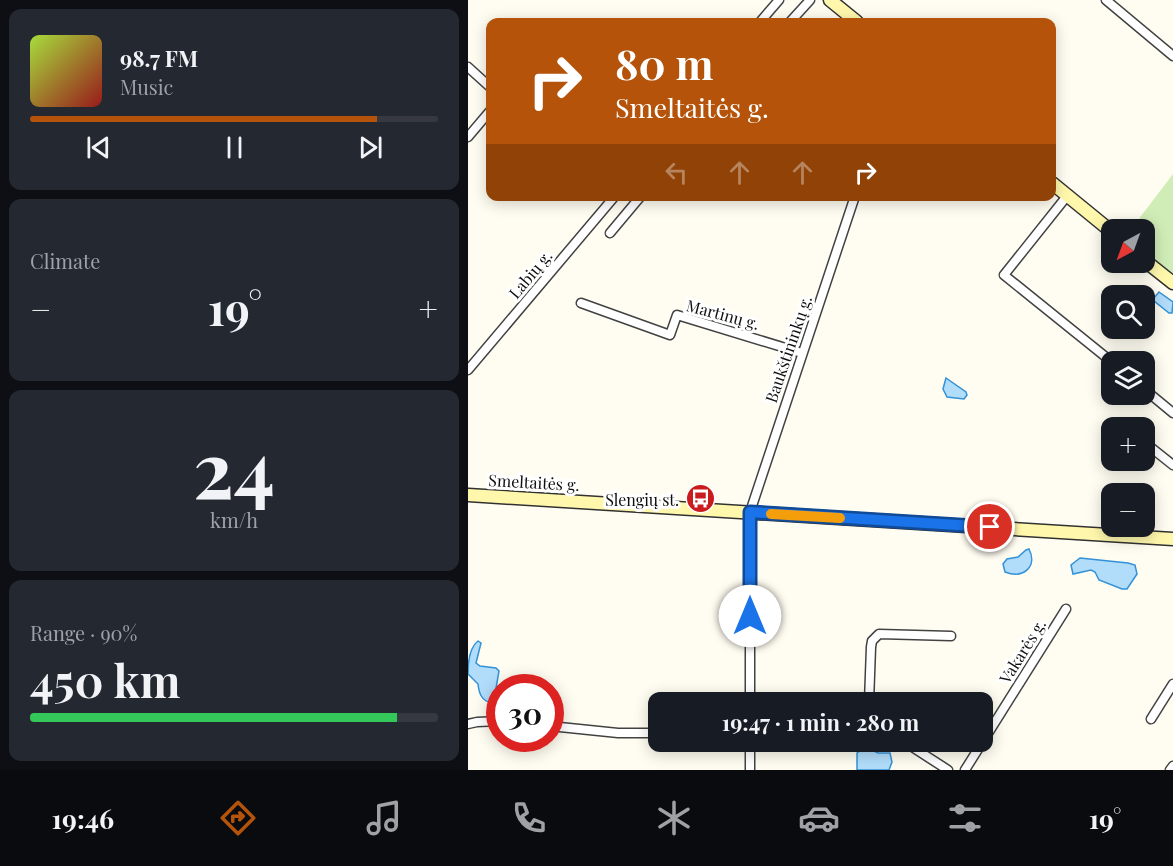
<!DOCTYPE html>
<html lang="en">
<head>
<meta charset="utf-8">
<style>
  :root { --surface:#171b24; --page:#242831; --text:#f1f3f6; --muted:#9ea1a6; --line:#363941; --accent:#b45309 }
  body { margin:0; font-family:"Playfair Display",serif; background:var(--page); color:var(--text); height:100vh; display:flex; flex-direction:column; font-size:22px; white-space:nowrap }
  * { box-sizing:border-box; margin:0 }
  p { font-size:20px; color:var(--muted) }
  .icon { flex:none; width:33px; height:33px; fill:none; stroke:currentColor; stroke-width:2; stroke-linecap:round; stroke-linejoin:round }
  .map { position:relative; flex:1; overflow:hidden }
  .panel { display:flex; flex-direction:column; gap:9px; padding:9px; background:#0d0f14; width:468px }
  .panel>* { flex:none }
  .banner { position:absolute; left:18px; top:18px; width:570px; height:183px; border-radius:12px; box-shadow:0 3px 15px #0003; background:#b45309; color:#fff; overflow:hidden }
  .needle { width:39px; rotate:221deg }
  .controls { position:absolute; left:633px; top:219px; display:grid; gap:12px }
  .controls a { display:grid; place-items:center; width:54px; height:54px; border-radius:12px; background:var(--surface); box-shadow:0 3px 15px #0003; font-size:30px }
  .speed { position:absolute; left:18px; top:674px; display:flex; gap:12px; font-size:30px; font-weight:700; text-align:center }
  .speed>* { display:grid; place-content:center; width:78px; height:78px; border-radius:50%; background:var(--surface); box-shadow:0 3px 15px #0003; line-height:1 }
  .speed .limit { border:9px solid #d22; background:#fff; color:#111 }
  .pin { position:absolute; display:grid; place-items:center; width:51px; height:51px; color:#fff; margin:-26px; border:3px solid #fff; border-radius:50%; box-shadow:0 2px 6px #0007 }
  .me { position:absolute; width:66px; margin:-33px; rotate:0deg; stroke-linejoin:round; filter:drop-shadow(0 0 4px #0008) }
  .turn { display:flex; align-items:center; gap:21px; height:126px; padding:0 30px; font-size:27px }
  .turn .icon { width:78px; height:78px; stroke-width:2.5 }
  .turn b { display:block; font-size:42px; line-height:51px }
  .lanes { display:flex; align-items:center; height:57px; padding:0 30px; background:#0003; justify-content:center; gap:30px; direction:ltr }
  .lanes .off { opacity:.35 }
  .big { font-size:45px; font-weight:700; line-height:1.1 }
  .panel .widget { flex:1; display:flex; flex-direction:column; justify-content:center; gap:9px; min-width:0; padding:0 21px; border-radius:12px; background:var(--page) }
  .panel .dial { align-items:center; gap:0 }
  .dial b { font-size:78px; line-height:1 }
  .song { display:flex; align-items:center; gap:18px }
  .cover { width:72px; height:72px; border-radius:9px; background:linear-gradient(135deg,hsl(80 70% 55%),hsl(0 70% 35%)) }
  .played { height:6px; border-radius:3px; background:linear-gradient(90deg,var(--accent) 85%,var(--line) 85%) }
  .keys { display:flex; justify-content:space-around; direction:ltr }
  .heat { display:flex; justify-content:space-between; align-items:center; font-size:33px; direction:ltr }
  .charge { height:9px; border-radius:4px; background:linear-gradient(90deg,#34c759 90%,var(--line) 0) }
  .trip { position:absolute; left:180px; top:692px; width:345px; height:60px; border-radius:12px; background:var(--surface); box-shadow:0 3px 15px #0003; font-weight:700; line-height:60px; text-align:center }
  .dock { display:flex; height:96px; justify-content:space-around; align-items:center; background:#090b0e; color:var(--muted) }
  .dock .icon { width:42px; height:42px }
  .dock .current { color:var(--accent) }
  .dock b { font-size:27px; color:var(--text) }
  main { display:flex; flex:1; min-height:0 }
  .map>svg:first-child { display:block }
</style>
</head>
<body>
<main>
<section class="panel">
<div class="widget">
<div class="song"><i class="cover"></i><div><b>98.7 FM</b><p>Music</p></div></div>
<div class="played"></div>
<div class="keys"><svg class="icon" aria-label="previous" viewBox="0 0 24 24"><path d="M18 5L8 12l10 7zM5 5v14"/></svg><svg class="icon" aria-label="pause" viewBox="0 0 24 24"><path d="M8 5v14M16 5v14"/></svg><svg class="icon" aria-label="next" viewBox="0 0 24 24"><path d="M6 5l10 7-10 7zM19 5v14"/></svg></div>
</div>
<div class="widget"><p>Climate</p>
<div class="heat"><a>−</a><b class="big">19°</b><a>+</a></div>
</div>
<div class="widget dial"><b>24</b><p>km/h</p></div>
<div class="widget"><p>Range · 90%</p><b class="big">450 km</b><div class="charge"></div></div>
</section>
<div class="map">
<svg width="705" height="770" viewBox="0 0 705 770">
  <rect width="100%" height="100%" fill="#fffdf1"/>
  <polygon fill="#d1edb7" points="705,174 705,277 677,254 676,230 665,230 672,222 670,220"/>
  <g fill="#b1ddfb" stroke="#3291d7" stroke-width="1.5">
    <polygon points="691,292 705,302 704,313 701,313 686,301 685,299"/>
    <polygon points="478,378 498,392 499,395 496,399 479,397 475,389"/>
    <path d="M 561,549 C 570,567 555,579 537,572 L 535,564 L 539,559 L 550,557 L 558,550 Z"/>
    <polygon points="612,558 660,563 667,565 669,574 659,589 654,589 631,580 627,572 623,570 605,574 603,565"/>
    <path d="M 10,641 L 13,643 L 8,663 L 12,666 L 28,668 L 31,671 L 26,700 L 23,703 C 13,700 11,693 10,684 L 0,674 C 0,662 1,648 10,641 Z"/>
    <polygon points="397,747 410,753 422,753 424,762 421,770 389,770 389,753"/>
  </g>
  <g fill="none" stroke-linecap="round" stroke-linejoin="round">
    <defs>
      <g id="minor">
        <polyline points="638,0 705,56"/>
        <polyline points="292,22 311,0"/>
        <polyline points="322,22 342,0"/>
        <polyline points="0,67 22,87"/>
        <polyline points="0,137 22,111"/>
        <polyline points="599,196 536,275 644,362"/>
        <polyline points="142,233 173,196"/>
        <polyline points="113,303 202,335 209,315 334,353"/>
        <polyline points="0,370 147,196"/>
        <polyline points="676,389 705,413"/>
        <polyline points="655,424 659,428"/>
        <polyline points="676,442 705,465"/>
        <polyline points="282,702 282,512 387,196"/>
        <polyline points="401,702 403,647 404,641 411,634 483,636"/>
        <polyline points="683,719 705,684"/>
        <polyline points="0,724 9,722 32,721"/>
        <polyline points="82,726 150,733 190,733"/>
        <polyline points="282,741 282,770"/>
        <polyline points="435,741 480,770"/>
        <polyline points="497,770 598,609"/>
        <polyline points="702,770 705,766"/>
      </g>
      <g id="secondary">
        <polyline points="362,0 389,22"/>
        <polyline points="584,183 644,232"/>
        <polyline points="676,260 705,283"/>
        <polyline points="0,495 705,539"/>
      </g>
    </defs>
    <use href="#minor" stroke="#424242" stroke-width="11"/>
    <use href="#secondary" stroke="#313131" stroke-width="15"/>
    <use href="#minor" stroke="#fff" stroke-width="8"/>
    <use href="#secondary" stroke="#fff8ac" stroke-width="12"/>
  </g>
  <g fill="none" stroke-linecap="round" stroke-linejoin="round">
    <defs>
      <polyline id="route" points="282,616 282,512 522,527"/>
    </defs>
    <use href="#route" stroke="#114b97" stroke-width="15"/>
    <use href="#route" stroke="#1a73e8" stroke-width="10"/>
    <polyline stroke="#f59e0b" stroke-width="10" points="303,514 372,518"/>
  </g>
  <defs>
    <symbol id="bus-disc" viewBox="-11 -11 22 22"><circle r="9.5" fill="#ca1c1f" stroke="#fff"/><path d="M-5-6H5V4H4V6H2V4H-2V6H-4V4H-5ZM-3.5-4V0h7V-4ZM-3.5 1.2v1.5H-2V1.2ZM2 1.2v1.5H3.5V1.2Z" fill="#fff"/></symbol>
  </defs>
  <g fill-rule="evenodd">
    <use href="#bus-disc" x="216" y="482" width="33" height="33"/>
  </g>
  <g text-anchor="middle" dominant-baseline="central" stroke-width="6" stroke-linejoin="round" paint-order="stroke">
    <g font-size="16" fill="#0f0f0f" stroke="#fff">
      <text transform="translate(62 274) rotate(-50)">Labių g.</text>
      <text transform="translate(255 314) rotate(15)">Martinų g.</text>
      <text transform="translate(320 349) rotate(-71)">Baukštininkų g.</text>
      <text transform="translate(66 482) rotate(3)">Smeltaitės g.</text>
      <text transform="translate(554 651) rotate(-58)">Vakarės g.</text>
    </g>
    <g font-size="16" fill="#0f0f0f" stroke="#fff" text-anchor="end">
      <text x="211" y="499">Slengių st.</text>
    </g>
  </g>
</svg>
<div class="controls">
<a><svg class="needle" viewBox="-14 -14 28 28"><path d="M0-13l5 13h-10z" fill="#e53935"/><path d="M0 13l5-13h-10z" fill="#9ea1a6"/></svg></a>
<a><svg class="icon" aria-label="search" viewBox="0 0 24 24"><circle cx="10" cy="10" r="6"/><path d="M15 15l6 6"/></svg></a>
<a><svg class="icon" aria-label="layers" viewBox="0 0 24 24"><path d="M12 4l9 5-9 5-9-5zM3 14l9 5 9-5"/></svg></a>
<a>+</a>
<a>−</a>
</div>
<div class="speed"><div class="limit">30</div></div>
<div class="pin" style="left:522px;top:527px;background:#d93025"><svg class="icon" aria-label="arrive" viewBox="0 0 24 24"><path d="M6 21V4h12l-3 4 3 4H6"/></svg></div>
<svg class="me" style="left:282px;top:616px" viewBox="-20 -20 40 40"><circle r="19" fill="#fff"/><path d="M0-13L10 11 0 6-10 11z" fill="#1a73e8"/></svg>
<div class="trip">19:47 · 1 min · 280 m</div>
<div class="banner">
<div class="turn"><svg class="icon" aria-label="right" viewBox="0 0 24 24"><path d="M7 20v-9h11M14 6l5 5-5 5"/></svg><div><b>80 m</b>Smeltaitės g.</div></div>
<div class="lanes"><svg class="icon off" aria-label="left" viewBox="0 0 24 24"><path d="M17 20v-9H6M10 6l-5 5 5 5"/></svg><svg class="icon off" aria-label="ahead" viewBox="0 0 24 24"><path d="M12 20V5M6 11l6-6 6 6"/></svg><svg class="icon off" aria-label="ahead" viewBox="0 0 24 24"><path d="M12 20V5M6 11l6-6 6 6"/></svg><svg class="icon" aria-label="right" viewBox="0 0 24 24"><path d="M7 20v-9h11M14 6l5 5-5 5"/></svg></div>
</div>
</div>
</main>
<nav class="dock">
<b>19:46</b>
<svg class="icon current" aria-label="directions" viewBox="0 0 24 24"><path d="M12 3l9 9-9 9-9-9zM9 14v-3h6M13 9l2 2-2 2"/></svg>
<svg class="icon" aria-label="music" viewBox="0 0 24 24"><path d="M9 18V5l10-2v13"/><circle cx="6" cy="18" r="3"/><circle cx="16" cy="16" r="3"/></svg>
<svg class="icon" aria-label="phone" viewBox="0 0 24 24"><path d="M5 4h4l2 5-3 2q2 4 5 5l2-3 5 2v4C11 20 4 13 5 4z"/></svg>
<svg class="icon" aria-label="climate" viewBox="0 0 24 24"><path d="M12 3v18M4 7l16 10M4 17L20 7"/></svg>
<svg class="icon" aria-label="car" viewBox="0 0 24 24"><path d="M5 17H2v-5l4-1 3-4h7l3 4 3 1v5h-3M9 17h6M6 11h13"/><circle cx="7" cy="17" r="2"/><circle cx="17" cy="17" r="2"/></svg>
<svg class="icon" aria-label="filters" viewBox="0 0 24 24"><path d="M4 7h16M4 17h16"/><circle cx="9" cy="7" r="2"/><circle cx="15" cy="17" r="2"/></svg>
<b>19°</b>
</nav>
</body>
</html>
